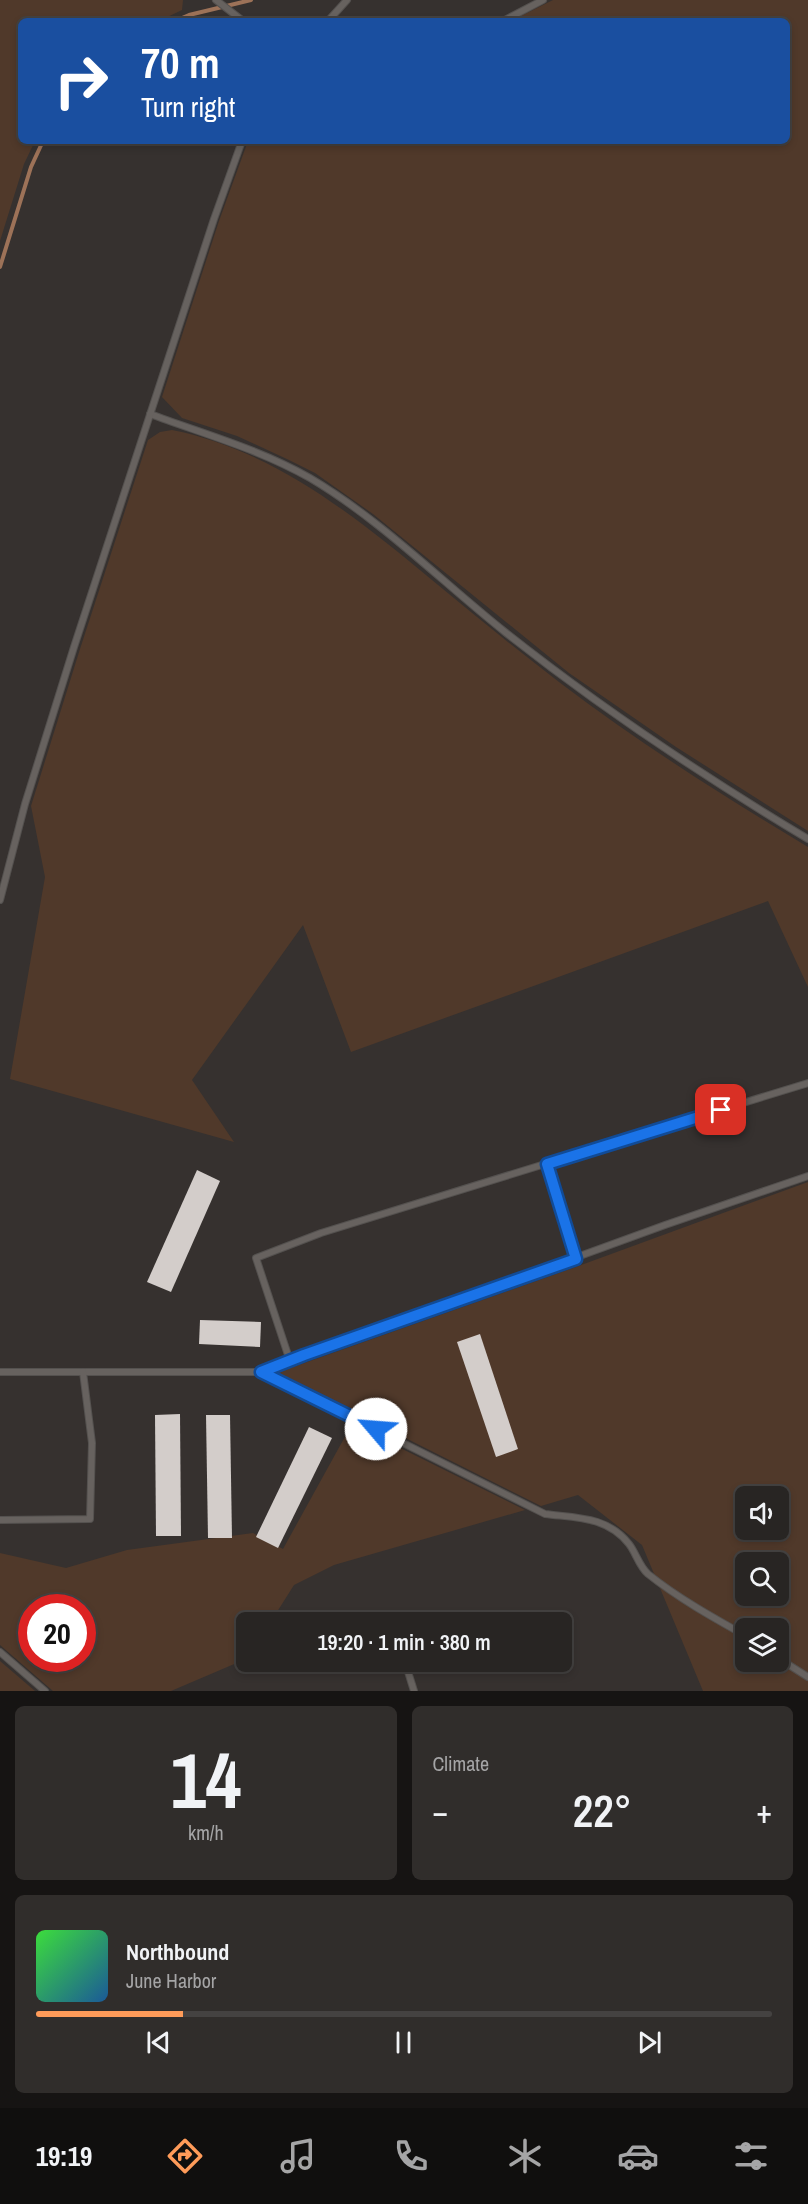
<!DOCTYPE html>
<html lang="en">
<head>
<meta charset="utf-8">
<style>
  :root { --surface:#282523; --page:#302d2b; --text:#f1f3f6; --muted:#a5a5a6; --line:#444241; --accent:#fe9b59 }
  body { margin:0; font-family:"Archivo Narrow",sans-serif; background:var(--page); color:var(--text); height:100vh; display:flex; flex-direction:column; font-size:22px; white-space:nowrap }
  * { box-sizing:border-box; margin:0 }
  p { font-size:20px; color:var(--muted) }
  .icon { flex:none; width:33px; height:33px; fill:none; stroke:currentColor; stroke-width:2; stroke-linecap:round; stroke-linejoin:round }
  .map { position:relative; height:1691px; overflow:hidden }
  .side { display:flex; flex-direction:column; gap:15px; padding:15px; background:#161413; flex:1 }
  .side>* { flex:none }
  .top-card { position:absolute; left:18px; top:18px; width:772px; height:126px; border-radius:9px; box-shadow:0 3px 9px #0003,0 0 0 2px var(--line); background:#1a4fa0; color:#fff; overflow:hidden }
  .buttons { position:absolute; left:735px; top:1486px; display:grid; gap:12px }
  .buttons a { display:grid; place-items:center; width:54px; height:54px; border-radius:9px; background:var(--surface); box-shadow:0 3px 9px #0003,0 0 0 2px var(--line); font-size:30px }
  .speed { position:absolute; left:18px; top:1594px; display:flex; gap:12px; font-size:30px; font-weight:700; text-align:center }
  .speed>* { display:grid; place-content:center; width:78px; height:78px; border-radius:50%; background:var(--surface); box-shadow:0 3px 9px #0003,0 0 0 2px var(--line); line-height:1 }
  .speed .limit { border:9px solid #d22; background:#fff; color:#111 }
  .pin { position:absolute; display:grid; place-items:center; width:51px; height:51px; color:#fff; margin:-26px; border-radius:12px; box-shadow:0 3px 9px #0006 }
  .me { position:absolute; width:66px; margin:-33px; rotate:297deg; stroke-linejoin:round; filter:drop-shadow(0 0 4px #0008) }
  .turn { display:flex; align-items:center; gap:21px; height:126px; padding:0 24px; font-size:27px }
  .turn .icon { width:78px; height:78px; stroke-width:2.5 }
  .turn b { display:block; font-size:42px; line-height:51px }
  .big { font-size:45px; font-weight:600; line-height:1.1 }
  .side .widget { flex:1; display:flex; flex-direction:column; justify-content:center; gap:9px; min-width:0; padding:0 21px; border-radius:9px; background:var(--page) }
  .side .dial { align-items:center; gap:0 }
  .dial b { font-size:78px; line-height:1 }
  .song { display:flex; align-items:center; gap:18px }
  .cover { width:72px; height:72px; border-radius:9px; background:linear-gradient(135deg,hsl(120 70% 55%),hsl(210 70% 35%)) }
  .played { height:6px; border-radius:3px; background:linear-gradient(90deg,var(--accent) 20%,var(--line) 20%) }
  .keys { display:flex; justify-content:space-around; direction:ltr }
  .heat { display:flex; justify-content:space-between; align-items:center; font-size:33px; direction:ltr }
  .side .tiles { flex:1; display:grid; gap:15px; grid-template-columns:1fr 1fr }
  .widget:last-child { grid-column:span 2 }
  .trip { position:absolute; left:236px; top:1612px; width:336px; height:60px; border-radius:9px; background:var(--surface); box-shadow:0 3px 9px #0003,0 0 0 2px var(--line); font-weight:600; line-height:60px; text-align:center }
  .dock { display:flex; height:96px; justify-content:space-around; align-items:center; background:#100f0e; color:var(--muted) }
  .dock .icon { width:42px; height:42px }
  .dock .current { color:var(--accent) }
  .dock b { font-size:27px; color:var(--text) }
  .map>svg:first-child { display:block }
</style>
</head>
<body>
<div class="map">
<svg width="808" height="1691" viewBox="0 0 808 1691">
  <rect width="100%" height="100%" fill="#36312f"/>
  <g fill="#50392a" fill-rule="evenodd">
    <polygon points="0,0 183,0 182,10 159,21 21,21 21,141 35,141 24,164 0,241"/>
    <polygon points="553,0 808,0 808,831 676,747 569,673 373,514 315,473 289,460 237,436 182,418 162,397 219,221 248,141 788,141 788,21 511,21"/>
    <path d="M 172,430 C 273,450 355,516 432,580 C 474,615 516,649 559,682 C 638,742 723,796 808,847 L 808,987 L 768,901 L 351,1052 L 303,925 L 192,1080 L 234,1142 L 10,1079 L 45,877 L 31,806 L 80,649 L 148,440 L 160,432 Z"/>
    <path d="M 808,1182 L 808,1691 L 703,1691 L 642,1545 L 578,1495 L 541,1506 L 276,1373 L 573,1268 ZM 746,1497 L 778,1497 L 778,1530 L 746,1530 ZM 746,1563 L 778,1563 L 778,1596 L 746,1596 ZM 746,1629 L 778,1629 L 778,1662 L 746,1662 Z"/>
    <path d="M 352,1424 L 525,1510 L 334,1565 L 294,1585 L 270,1623 L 246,1623 L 246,1659 L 171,1691 L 53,1691 L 0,1645 L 0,1553 L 66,1568 L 127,1550 L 253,1533 L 283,1549 ZM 32,1608 L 82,1608 L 82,1659 L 32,1659 Z"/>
    <polygon points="0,1661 35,1691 0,1691"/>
  </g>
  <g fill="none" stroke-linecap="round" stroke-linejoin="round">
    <g stroke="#9d7258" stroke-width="4">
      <polyline points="175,21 189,15 251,0"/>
      <polyline points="0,267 31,167 43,141"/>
    </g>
  </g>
  <g fill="#d3cdca">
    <polygon points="197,1170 220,1181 171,1292 147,1282"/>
    <polygon points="200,1320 261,1322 260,1347 199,1344"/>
    <polygon points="480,1334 518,1449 496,1457 457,1342"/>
    <polygon points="180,1414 181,1536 156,1536 155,1415"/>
    <polygon points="206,1415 230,1415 232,1538 208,1538"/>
    <polygon points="309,1427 332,1438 278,1548 256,1537"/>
  </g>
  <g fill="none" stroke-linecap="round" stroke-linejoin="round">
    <defs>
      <g id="lane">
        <polyline points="216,0 243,21"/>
        <polyline points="328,21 347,0"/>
        <polyline points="503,21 543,0"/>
        <path d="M 150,414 C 204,434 259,449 310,478 C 381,520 441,581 505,632 C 601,708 703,776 808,839"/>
        <polyline points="0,900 25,804 74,647 214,219 242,141"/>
        <polyline points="547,1164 576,1259"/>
        <polyline points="290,1361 256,1258 321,1233 808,1083"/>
        <polyline points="0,1372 261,1372 665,1225 808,1176"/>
        <path d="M 261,1372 L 545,1514 C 576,1518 607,1516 629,1544 C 636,1553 639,1566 648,1574 C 678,1598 712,1617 746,1636"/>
        <polyline points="0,1520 90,1519 92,1443 83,1372"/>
        <polyline points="0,1652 45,1691"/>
        <polyline points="778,1658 808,1677"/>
        <polyline points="405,1662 414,1691"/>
      </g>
    </defs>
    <use href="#lane" stroke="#54514f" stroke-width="8"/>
    <use href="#lane" stroke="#67625f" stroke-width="6"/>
  </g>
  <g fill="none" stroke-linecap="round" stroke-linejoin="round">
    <defs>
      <polyline id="route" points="376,1429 261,1372 304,1355 576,1259 547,1164 721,1110"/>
    </defs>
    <use href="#route" stroke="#114b97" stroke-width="15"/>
    <use href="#route" stroke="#1a73e8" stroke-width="10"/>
  </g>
</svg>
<div class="buttons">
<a><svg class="icon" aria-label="sound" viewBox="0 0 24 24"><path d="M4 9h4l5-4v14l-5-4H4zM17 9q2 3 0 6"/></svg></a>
<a><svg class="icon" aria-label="search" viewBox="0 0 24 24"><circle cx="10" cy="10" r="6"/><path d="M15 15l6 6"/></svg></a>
<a><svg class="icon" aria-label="layers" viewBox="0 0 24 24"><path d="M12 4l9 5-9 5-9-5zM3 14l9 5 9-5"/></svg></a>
</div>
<div class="speed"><div class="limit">20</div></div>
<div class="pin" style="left:721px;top:1110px;background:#d93025"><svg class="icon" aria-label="arrive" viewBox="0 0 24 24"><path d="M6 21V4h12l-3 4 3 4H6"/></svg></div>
<svg class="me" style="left:376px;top:1429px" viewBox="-20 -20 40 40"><circle r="19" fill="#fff"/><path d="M0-13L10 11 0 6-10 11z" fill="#1a73e8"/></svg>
<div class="trip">19:20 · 1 min · 380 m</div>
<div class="top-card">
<div class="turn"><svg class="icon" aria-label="right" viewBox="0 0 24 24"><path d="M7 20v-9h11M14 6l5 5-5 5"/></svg><div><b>70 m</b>Turn right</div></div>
</div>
</div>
<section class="side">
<div class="tiles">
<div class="widget dial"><b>14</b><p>km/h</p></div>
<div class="widget"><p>Climate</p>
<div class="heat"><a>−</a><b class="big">22°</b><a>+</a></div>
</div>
<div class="widget">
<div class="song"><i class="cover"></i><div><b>Northbound</b><p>June Harbor</p></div></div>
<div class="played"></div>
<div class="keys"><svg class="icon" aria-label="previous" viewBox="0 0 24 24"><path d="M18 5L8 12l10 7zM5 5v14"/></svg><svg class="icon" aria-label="pause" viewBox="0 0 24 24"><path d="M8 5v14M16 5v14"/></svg><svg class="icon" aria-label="next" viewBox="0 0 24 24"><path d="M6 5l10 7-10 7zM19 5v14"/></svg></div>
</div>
</div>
</section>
<nav class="dock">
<b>19:19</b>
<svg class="icon current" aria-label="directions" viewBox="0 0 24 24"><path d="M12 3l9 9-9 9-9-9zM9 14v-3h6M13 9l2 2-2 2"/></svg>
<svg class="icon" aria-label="music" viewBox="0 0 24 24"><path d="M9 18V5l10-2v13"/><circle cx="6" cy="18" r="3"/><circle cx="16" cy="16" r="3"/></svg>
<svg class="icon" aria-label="phone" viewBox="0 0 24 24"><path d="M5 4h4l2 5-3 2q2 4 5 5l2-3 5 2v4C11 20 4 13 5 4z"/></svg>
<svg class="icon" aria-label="climate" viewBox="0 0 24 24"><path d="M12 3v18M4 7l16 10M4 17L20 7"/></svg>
<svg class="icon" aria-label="car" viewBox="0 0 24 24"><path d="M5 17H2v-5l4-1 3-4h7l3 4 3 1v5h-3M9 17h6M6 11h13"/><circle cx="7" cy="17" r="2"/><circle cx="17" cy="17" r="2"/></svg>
<svg class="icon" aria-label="filters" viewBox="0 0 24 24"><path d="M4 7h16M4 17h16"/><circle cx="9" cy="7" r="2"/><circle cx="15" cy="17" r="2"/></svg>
</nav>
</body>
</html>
